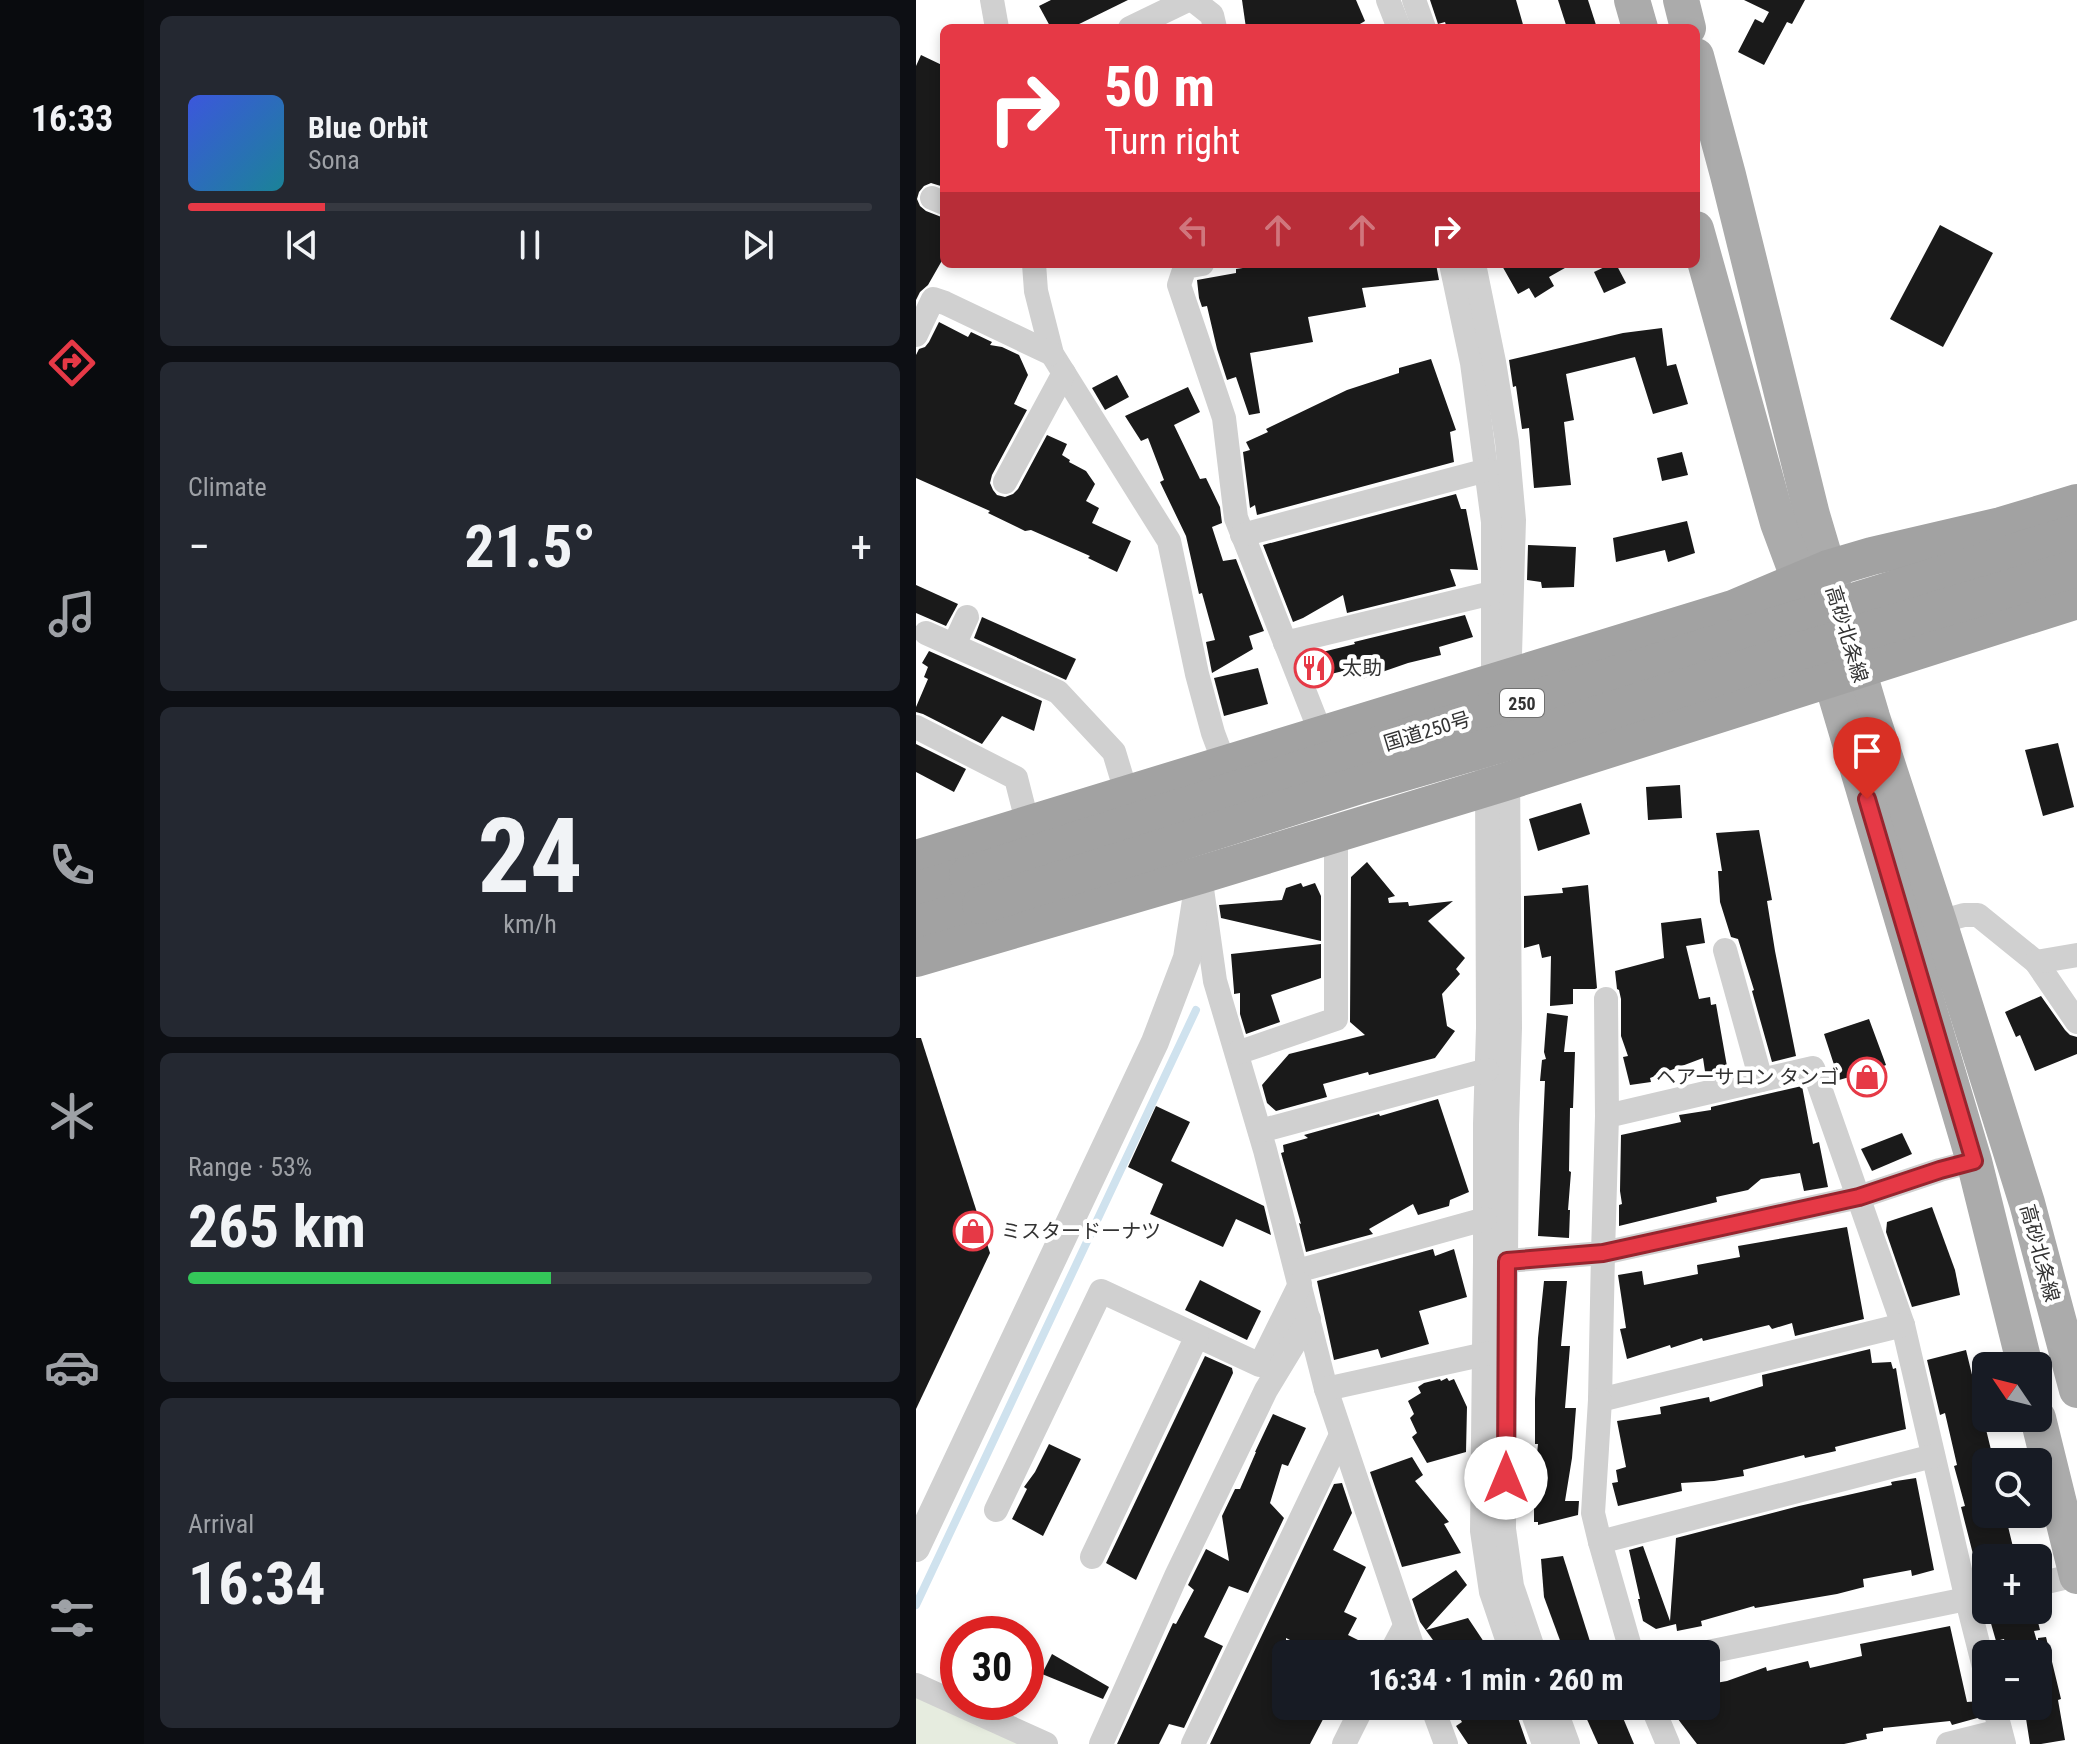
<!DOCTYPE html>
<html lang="en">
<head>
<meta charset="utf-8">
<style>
  :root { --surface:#171b24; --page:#242831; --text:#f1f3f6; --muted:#9ea1a6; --line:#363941; --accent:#e63946 }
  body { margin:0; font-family:"Roboto Condensed","Noto Sans JP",sans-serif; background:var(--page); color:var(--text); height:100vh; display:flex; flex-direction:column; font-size:30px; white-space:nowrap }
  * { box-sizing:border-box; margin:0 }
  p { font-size:26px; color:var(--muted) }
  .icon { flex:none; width:44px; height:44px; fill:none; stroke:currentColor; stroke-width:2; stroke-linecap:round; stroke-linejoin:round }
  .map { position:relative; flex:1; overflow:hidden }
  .panel { display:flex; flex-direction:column; gap:16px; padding:16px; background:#0d0f14; width:772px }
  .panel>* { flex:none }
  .hud { position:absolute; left:24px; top:24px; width:760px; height:244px; border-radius:12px; box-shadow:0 4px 12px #0003; background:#e63946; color:#fff; overflow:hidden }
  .needle { width:52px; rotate:305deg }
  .fabs { position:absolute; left:1056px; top:1352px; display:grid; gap:16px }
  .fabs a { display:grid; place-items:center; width:80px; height:80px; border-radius:12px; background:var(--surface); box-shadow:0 4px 12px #0003; font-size:40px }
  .speed { position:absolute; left:24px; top:1616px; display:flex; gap:16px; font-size:40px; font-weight:700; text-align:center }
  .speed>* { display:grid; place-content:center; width:104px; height:104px; border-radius:50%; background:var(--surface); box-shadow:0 4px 12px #0003; line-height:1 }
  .speed .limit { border:12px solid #d22; background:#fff; color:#111 }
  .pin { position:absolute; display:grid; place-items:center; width:68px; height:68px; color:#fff; margin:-82px -34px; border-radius:50% 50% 50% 0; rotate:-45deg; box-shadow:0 0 8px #0007 }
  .pin .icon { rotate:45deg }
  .me { position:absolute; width:88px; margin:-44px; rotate:0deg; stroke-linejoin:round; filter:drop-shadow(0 0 6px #0008) }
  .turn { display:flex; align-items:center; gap:28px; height:168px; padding:0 32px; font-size:36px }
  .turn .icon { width:104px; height:104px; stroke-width:2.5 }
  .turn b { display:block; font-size:56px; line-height:68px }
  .lanes { display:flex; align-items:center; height:76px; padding:0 32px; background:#0003; justify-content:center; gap:40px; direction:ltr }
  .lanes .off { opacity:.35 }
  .big { font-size:60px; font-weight:700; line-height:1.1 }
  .panel .widget { flex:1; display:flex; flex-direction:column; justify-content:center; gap:12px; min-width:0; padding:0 28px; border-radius:12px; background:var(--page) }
  .panel .dial { align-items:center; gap:0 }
  .dial b { font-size:104px; line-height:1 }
  .song { display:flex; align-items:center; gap:24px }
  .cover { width:96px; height:96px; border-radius:12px; background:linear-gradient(135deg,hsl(230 70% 55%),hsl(190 70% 35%)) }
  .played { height:8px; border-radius:4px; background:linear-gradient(90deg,var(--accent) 20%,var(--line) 20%) }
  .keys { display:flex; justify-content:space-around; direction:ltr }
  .heat { display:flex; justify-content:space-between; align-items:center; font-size:44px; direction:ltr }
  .charge { height:12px; border-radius:6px; background:linear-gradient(90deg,#34c759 53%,var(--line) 0) }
  .trip { position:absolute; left:356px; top:1640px; width:448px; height:80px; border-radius:12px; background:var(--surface); box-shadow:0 4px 12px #0003; font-weight:700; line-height:80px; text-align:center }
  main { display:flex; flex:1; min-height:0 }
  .menu { display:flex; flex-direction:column; width:144px; justify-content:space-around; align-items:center; background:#090b0e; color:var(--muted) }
  .menu .icon { width:56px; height:56px }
  .menu .selected { color:var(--accent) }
  .menu b { font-size:36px; color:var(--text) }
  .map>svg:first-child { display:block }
</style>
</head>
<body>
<main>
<nav class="menu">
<b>16:33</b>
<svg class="icon selected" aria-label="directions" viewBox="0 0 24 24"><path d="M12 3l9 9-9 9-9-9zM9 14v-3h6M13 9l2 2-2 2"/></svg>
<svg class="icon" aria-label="music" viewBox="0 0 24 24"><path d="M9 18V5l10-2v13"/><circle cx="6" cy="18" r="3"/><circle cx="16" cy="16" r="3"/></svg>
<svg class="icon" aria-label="phone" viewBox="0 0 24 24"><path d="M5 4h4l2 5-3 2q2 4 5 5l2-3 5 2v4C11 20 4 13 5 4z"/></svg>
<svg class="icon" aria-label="climate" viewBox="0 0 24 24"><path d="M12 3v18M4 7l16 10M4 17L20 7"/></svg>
<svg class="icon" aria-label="car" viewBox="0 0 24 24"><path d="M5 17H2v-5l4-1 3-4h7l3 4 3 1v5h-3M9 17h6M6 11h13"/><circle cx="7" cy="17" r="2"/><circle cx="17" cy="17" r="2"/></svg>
<svg class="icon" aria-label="filters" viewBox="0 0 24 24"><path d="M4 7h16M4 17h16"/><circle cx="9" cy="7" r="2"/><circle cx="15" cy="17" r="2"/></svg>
</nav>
<section class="panel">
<div class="widget">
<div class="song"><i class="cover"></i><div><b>Blue Orbit</b><p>Sona</p></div></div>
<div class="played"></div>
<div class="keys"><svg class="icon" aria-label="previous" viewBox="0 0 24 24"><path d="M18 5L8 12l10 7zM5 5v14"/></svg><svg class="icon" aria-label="pause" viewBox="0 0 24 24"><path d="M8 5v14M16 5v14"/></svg><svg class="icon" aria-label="next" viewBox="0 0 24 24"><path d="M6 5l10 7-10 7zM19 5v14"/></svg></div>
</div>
<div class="widget"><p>Climate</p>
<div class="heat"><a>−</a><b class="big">21.5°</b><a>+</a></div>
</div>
<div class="widget dial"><b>24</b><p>km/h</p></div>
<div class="widget"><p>Range · 53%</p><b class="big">265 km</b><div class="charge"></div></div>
<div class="widget"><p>Arrival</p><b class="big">16:34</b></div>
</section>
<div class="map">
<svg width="1161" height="1744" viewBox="0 0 1161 1744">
  <rect width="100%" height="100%" fill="#fff"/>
  <polygon fill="#e6ecdf" points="0,1690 113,1744 0,1744"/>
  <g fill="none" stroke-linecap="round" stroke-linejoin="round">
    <polyline stroke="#cfe2ee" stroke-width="8" points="0,1605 280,1010"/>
  </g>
  <g fill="#1a1a1a">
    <polygon points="135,0 212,0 155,28 135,28 123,6"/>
    <polygon points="326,0 440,0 449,21 437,28 330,28"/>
    <polygon points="514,0 600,0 608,28 531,28 529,22 522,24"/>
    <polygon points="642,0 672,0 681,28 651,28"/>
    <polygon points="828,0 889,0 876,24 871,22 848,65 822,52 839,19 847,23 853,12"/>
    <polygon points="5,55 28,66 28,187 15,183 8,186 3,192 1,199 4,206 10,211 28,218 28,257 12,285 4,292 0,300 0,66"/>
    <polygon points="1024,225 1077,253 1027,347 974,319"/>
    <polygon points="354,264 520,264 523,280 446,288 450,307 392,317 397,342 334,353 344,413 333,415 320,377 311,380 301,349 291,306 286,307 283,298 281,280 320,273 320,269"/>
    <polygon points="585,264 656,264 633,277 638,286 619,298 613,288 602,294"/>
    <polygon points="695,264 700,264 710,283 688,293 678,272"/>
    <polygon points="23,322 52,337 55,332 76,342 74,345 86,347 103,355 112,375 98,404 111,410 76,475 74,483 77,490 81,495 89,497 97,494 102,489 131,435 151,444 146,455 154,460 153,462 170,471 179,484 170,501 183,508 176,523 215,541 201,572 172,558 174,556 115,530 109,531 72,513 74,511 0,478 0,355 3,349 9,347 13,342"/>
    <polygon points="746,328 751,366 760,364 772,404 737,414 719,357 650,374 658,420 648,422 655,485 618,488 613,428 606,429 600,386 597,387 593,360 707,333"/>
    <polygon points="515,359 540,430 534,432 538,462 341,515 339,505 334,508 327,452 334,450 330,442 352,432 350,429 431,390 483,373 483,368"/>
    <polygon points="201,375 213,397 189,410 176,388"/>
    <polygon points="272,387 284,412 258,425 284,479 290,478 304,507 306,523 296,527 307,561 320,559 348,631 333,636 337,649 296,673 290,642 299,640 286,593 283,594 270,536 244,482 248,480 232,438 225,441 209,416"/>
    <polygon points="766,452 772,475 746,481 741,458"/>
    <polygon points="540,494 545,509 550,509 562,570 534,569 540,586 431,613 427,595 387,618 377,622 347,545"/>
    <polygon points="771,521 779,553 752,562 749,550 700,562 697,538"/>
    <polygon points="612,545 660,547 658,587 626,588 625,582 611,580"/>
    <polygon points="0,585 42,604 30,626 0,613"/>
    <polygon points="549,615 557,637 523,647 525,655 492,663 443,680 439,668 399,678 390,656 439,644 438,642"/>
    <polygon points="66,617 160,659 150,680 58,638"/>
    <polygon points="13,651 126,701 118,731 86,716 66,744 7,714 0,712 0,707 12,679 8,677 12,667 6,663"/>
    <polygon points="342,668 352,704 308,716 298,678"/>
    <polygon points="1142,743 1158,807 1127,816 1109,750"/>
    <polygon points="0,744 50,769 38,792 0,772"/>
    <polygon points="764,785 766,818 732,820 730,787"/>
    <polygon points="665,803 674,834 622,851 613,819"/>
    <polygon points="843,830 856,900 851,901 859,951 880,1056 856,1062 836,991 838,990 822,939 815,937 804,902 802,871 806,871 800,833"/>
    <polygon points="451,862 479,896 472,898 473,903 492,902 493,906 537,901 512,921 549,958 540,969 544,974 526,994 531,1026 539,1031 519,1058 453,1075 452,1072 407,1084 411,1097 360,1111 351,1103 346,1085 373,1054 449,1035 434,1022 435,877"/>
    <polygon points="385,883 387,887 399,883 405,896 405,941 305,918 303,905 366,900 370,888"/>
    <polygon points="672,885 681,988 679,989 657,989 657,1004 634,1006 635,956 626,958 623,944 608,948 608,896 647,893 646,888"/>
    <polygon points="785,918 789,943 770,946 783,999 794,997 795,1005 800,1004 812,1072 790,1078 787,1058 734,1078 735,1082 714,1085 707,1057 712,1056 705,1036 705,999 703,990 701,989 699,971 748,958 745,923"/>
    <polygon points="405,944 405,978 355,995 364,1022 330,1034 324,1014 324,993 318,994 318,991 315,954"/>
    <polygon points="1125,996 1149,1030 1154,1035 1161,1037 1161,1054 1119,1071 1104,1035 1100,1037 1089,1012"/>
    <polygon points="631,1013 652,1016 648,1052 659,1052 657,1108 654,1108 653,1171 655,1172 652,1210 654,1210 653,1238 622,1236 629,1081 624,1081 626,1060 630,1059 628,1052"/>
    <polygon points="953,1019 970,1065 958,1070 960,1076 941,1084 937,1076 923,1080 908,1034"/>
    <polygon points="0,1038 5,1038 74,1253 0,1409"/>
    <polygon points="886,1086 897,1144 903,1142 912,1187 888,1191 884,1173 845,1179 832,1190 800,1197 801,1202 703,1226 703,1205 706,1204 704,1191 705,1135 765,1122 763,1115 795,1110 795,1107"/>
    <polygon points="522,1099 553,1192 534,1200 533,1206 502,1215 497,1204 453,1229 457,1234 390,1252 383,1223 385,1224 365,1153 368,1152 367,1145 392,1138 388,1135 463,1114 464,1116"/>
    <polygon points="240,1106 274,1122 255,1161 348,1206 355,1235 320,1219 307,1247 234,1214 247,1184 212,1167"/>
    <polygon points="986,1133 996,1154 956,1171 945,1149"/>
    <polygon points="1016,1207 1039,1270 1044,1295 996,1307 970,1232 971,1222"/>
    <polygon points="931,1227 948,1319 879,1336 876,1323 856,1329 853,1325 787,1341 786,1338 755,1348 754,1345 711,1359 704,1329 710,1328 702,1275 726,1271 728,1285 782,1274 781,1265 824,1257 822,1246"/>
    <polygon points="517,1249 519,1256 538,1249 551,1297 503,1311 513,1344 465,1358 462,1349 418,1360 401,1281"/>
    <polygon points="284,1280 345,1311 331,1340 269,1310"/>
    <polygon points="628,1281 651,1281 645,1346 654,1346 649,1408 660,1408 656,1458 649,1501 663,1501 662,1515 622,1525 622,1522 618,1522 618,1484 622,1444 619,1444 619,1399 622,1338"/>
    <polygon points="954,1349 956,1363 975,1362 977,1369 980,1368 990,1429 919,1447 920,1451 889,1458 888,1455 827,1470 828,1476 798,1481 765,1483 766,1491 702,1506 696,1483 702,1482 700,1470 710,1467 701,1421 745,1414 744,1407 793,1397 794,1402 847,1386 846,1375"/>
    <polygon points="1050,1350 1058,1383 1067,1381 1070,1399 1070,1404 1064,1405 1078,1462 1070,1462 1070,1514 1089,1514 1097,1547 1080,1552 1081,1558 1058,1558 1045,1507 1049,1506 1038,1466 1041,1465 1029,1413 1024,1415 1011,1360"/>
    <polygon points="289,1356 316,1368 317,1373 220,1580 190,1563"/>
    <polygon points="531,1378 533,1381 538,1379 551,1407 550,1452 511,1463 496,1437 501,1433 494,1418 498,1414 492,1401 505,1393 502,1387 508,1383 524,1379 525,1381"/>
    <polygon points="357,1414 390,1428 372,1466 366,1464 354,1503 368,1518 332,1593 313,1586 288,1637 307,1646 268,1728 253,1724 243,1744 201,1744 257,1623 260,1624 278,1590 272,1585 290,1549 313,1561 306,1516 319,1489 324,1489 340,1452 339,1452"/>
    <polygon points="133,1444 165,1459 127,1536 96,1519 111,1489 108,1487 119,1472"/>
    <polygon points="496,1457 507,1475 499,1481 533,1522 528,1524 545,1553 486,1567 454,1472"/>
    <polygon points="1000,1478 1018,1570 996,1576 995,1570 947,1579 948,1587 921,1594 839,1608 838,1606 785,1621 786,1626 761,1631 760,1624 740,1629 727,1621 722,1599 724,1599 713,1550 727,1546 754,1621 760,1538 883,1506 976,1485 975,1482 980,1481"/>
    <polygon points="426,1483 436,1513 417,1550 450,1567 428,1612 441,1618 432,1635 460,1649 459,1654 402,1654 370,1638 370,1706 414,1706 394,1744 294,1744 418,1484"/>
    <polygon points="647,1556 678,1654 649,1654 628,1597 625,1559"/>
    <polygon points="540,1570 551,1585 510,1630 552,1618 576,1654 527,1654 504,1622 496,1599"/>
    <polygon points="1115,1610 1119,1610 1124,1630 1118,1631 1122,1645 1122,1638 1130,1637 1145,1699 1142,1700 1149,1740 1125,1744 1114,1744 1108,1706 1122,1706 1122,1654 1092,1654 1088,1639 1080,1641 1074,1620"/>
    <polygon points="1034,1626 1051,1702 1064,1701 1065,1717 1036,1725 1034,1721 967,1728 967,1731 950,1734 951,1739 928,1744 781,1744 752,1706 799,1706 794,1684 811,1681 850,1667 851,1671 892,1661 894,1668 946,1656 944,1644"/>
    <polygon points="136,1654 193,1687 187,1699 126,1674"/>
    <polygon points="553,1706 596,1706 601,1715 611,1744 552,1744 540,1726 546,1722 541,1714"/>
    <polygon points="665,1706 702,1706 718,1744 682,1744"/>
  </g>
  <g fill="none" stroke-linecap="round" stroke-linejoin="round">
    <g stroke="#d0d0d0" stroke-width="24">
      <polyline points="76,0 81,28"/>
      <polyline points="277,0 296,15 299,28"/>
      <polyline points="472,0 483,28"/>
      <polyline points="498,0 508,28"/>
      <polyline points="214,28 272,0"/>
      <polyline points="16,198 28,203"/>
      <polyline points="118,264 120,291 136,354 253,541 281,674 297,733 309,765"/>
      <polyline points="286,264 269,267 263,285 308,418 320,518 406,736"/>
      <polyline points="535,264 556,363 577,522 577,694"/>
      <polyline points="558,264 578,362 591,442 598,520 593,688"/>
      <polyline points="0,335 17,299 29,303 136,354"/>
      <polyline points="89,482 148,373"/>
      <polyline points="326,535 571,470"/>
      <polyline points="10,633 142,692 198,752 211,795"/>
      <polyline points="369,643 576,593"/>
      <polyline points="38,645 51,617"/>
      <polyline points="0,727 100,778 112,825"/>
      <polyline points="592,769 594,1028 591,1125 588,1529 596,1586 619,1654"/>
      <polyline points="571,775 572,1028 569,1124 569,1261 566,1531 575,1592 596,1654"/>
      <polyline points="286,889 299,981 349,1150 410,1389 499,1654"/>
      <polyline points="1023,922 1048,915 1062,915 1120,962 1161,1022"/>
      <polyline points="809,950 845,1080"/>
      <polyline points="1120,962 1161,955"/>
      <polyline points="690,999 691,1116"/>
      <polyline points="321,1053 420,1019 420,834"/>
      <polyline points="344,1131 571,1070"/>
      <polyline points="591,1261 687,1253 691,1116 897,1068 987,1325 1051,1600 1070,1675"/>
      <polyline points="381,1271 569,1219"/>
      <polyline points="987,1325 684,1400 687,1253 943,1197 1024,1170 1058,1161"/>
      <polyline points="410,1389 583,1351"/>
      <polyline points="684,1400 677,1513 684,1542 1017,1456"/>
      <polyline points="80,1510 185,1291 344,1365 384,1284"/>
      <polyline points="684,1542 716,1654"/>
      <polyline points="176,1557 281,1336"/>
      <polyline points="1122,1584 1161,1575"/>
      <polyline points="474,1654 489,1626"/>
      <polyline points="782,1654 1070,1595"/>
      <polyline points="0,1685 130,1744"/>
      <polyline points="516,1706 530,1744"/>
      <polyline points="614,1706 628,1744"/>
      <polyline points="638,1706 652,1744"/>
      <polyline points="736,1706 752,1744"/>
      <polyline points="1078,1706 1088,1744"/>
      <polyline points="185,1744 261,1574 350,1390 393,1319"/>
      <polyline points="277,1744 425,1435"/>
      <polyline points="428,1744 447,1706"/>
      <polyline points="1032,1744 1084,1731"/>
    </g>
    <polyline stroke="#d0d0d0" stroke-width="28" points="0,1548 239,1042 271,958 284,875"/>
    <g stroke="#ababab" stroke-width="36">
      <polyline points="716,0 724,28"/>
      <polyline points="765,0 772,28"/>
      <polyline points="780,56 812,175 896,515 956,717 1023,922 1111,1203 1161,1390"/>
      <polyline points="780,229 862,523 884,582 915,679 1058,1161 1109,1366"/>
      <polyline points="1122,1418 1161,1576"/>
    </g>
    <g stroke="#a2a2a2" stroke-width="38">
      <polyline points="0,859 817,609 912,569 956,556 1085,526 1161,503"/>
      <polyline points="0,891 52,875"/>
      <polyline points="0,925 65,905"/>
      <polyline points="0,958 284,875 592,781 1161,600"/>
    </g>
    <g stroke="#a2a2a2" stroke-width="38">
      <polyline points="52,875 417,759 729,666 1161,533"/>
      <polyline points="65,905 447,784 642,727 874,654 1161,568"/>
    </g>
  </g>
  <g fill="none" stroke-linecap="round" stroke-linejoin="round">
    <defs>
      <polyline id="route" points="590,1478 591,1261 687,1253 943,1197 1024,1170 1058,1161 951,799"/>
    </defs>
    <use href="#route" stroke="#96252e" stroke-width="20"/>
    <use href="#route" stroke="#e63946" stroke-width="14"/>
  </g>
  <defs>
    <symbol id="restaurant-ring" viewBox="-11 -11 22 22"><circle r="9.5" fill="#fff" stroke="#e63946" stroke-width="1.5"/><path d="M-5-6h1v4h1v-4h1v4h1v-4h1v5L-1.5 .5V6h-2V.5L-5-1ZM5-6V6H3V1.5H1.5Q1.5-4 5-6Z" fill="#e63946"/></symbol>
    <symbol id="shop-ring" viewBox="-11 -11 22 22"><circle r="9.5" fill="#fff" stroke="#e63946" stroke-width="1.5"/><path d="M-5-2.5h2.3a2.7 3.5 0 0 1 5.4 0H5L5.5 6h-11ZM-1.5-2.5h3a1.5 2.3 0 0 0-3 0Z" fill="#e63946"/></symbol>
  </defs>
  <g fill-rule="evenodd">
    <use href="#restaurant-ring" x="376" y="646" width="44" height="44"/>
    <use href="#shop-ring" x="929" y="1055" width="44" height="44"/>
    <use href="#shop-ring" x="35" y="1209" width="44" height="44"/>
  </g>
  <g text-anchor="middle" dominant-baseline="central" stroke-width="8" stroke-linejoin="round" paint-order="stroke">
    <rect fill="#fff" stroke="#707070" stroke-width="2" x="584" y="689" width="44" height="28" rx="6"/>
    <g font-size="18" font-weight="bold" fill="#333">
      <text x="606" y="703">250</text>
    </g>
    <g font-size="20" fill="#333" stroke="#fff">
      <text transform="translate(931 634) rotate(73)">高砂北条線</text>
      <text transform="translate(511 731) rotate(-17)">国道250号</text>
      <text transform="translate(1124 1253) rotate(75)">高砂北条線</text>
    </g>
    <g font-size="20" fill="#333" stroke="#fff" text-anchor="start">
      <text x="426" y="668">太助</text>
      <text x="923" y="1077" text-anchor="end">ヘアーサロン タンゴ</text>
      <text x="85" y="1231">ミスタードーナツ</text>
    </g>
  </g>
</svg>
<div class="fabs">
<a><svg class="needle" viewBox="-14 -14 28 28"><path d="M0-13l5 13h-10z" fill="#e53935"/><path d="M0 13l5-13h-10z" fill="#9ea1a6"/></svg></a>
<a><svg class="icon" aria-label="search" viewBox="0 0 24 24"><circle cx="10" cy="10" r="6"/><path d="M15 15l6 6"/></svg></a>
<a>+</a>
<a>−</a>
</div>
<div class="speed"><div class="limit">30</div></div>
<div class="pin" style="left:951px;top:799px;background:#d93025"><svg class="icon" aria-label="arrive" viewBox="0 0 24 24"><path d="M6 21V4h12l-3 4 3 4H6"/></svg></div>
<svg class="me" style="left:590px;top:1478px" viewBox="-20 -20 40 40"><circle r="19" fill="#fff"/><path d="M0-13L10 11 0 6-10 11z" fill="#e63946"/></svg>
<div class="trip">16:34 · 1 min · 260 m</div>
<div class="hud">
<div class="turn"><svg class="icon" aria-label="right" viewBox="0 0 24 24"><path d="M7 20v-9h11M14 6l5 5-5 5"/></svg><div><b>50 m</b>Turn right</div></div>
<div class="lanes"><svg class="icon off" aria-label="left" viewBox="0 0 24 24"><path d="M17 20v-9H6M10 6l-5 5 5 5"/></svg><svg class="icon off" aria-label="ahead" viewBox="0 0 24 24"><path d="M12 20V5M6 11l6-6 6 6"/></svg><svg class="icon off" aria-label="ahead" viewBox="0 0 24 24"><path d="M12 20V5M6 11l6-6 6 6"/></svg><svg class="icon" aria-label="right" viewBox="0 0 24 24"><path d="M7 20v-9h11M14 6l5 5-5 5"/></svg></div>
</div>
</div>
</main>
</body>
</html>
